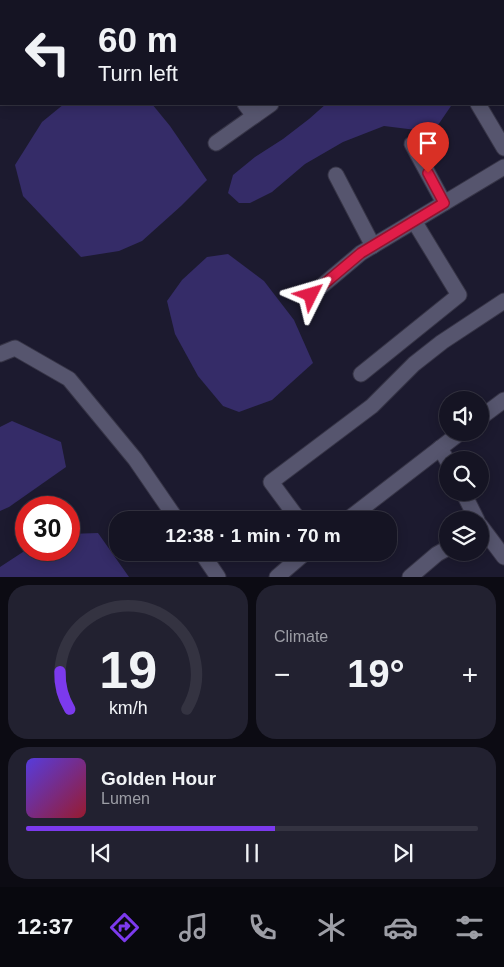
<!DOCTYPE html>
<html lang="en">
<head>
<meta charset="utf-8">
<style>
  :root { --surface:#151423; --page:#222130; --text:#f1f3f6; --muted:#9d9ea6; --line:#343341; --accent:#7c3aed }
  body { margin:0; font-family:Arial,sans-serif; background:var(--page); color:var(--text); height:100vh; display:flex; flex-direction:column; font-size:19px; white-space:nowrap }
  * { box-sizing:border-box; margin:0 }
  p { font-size:16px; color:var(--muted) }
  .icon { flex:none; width:28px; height:28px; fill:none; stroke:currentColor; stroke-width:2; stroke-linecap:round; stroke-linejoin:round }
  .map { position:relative; height:577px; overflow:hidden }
  .sheet { display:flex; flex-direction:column; gap:8px; padding:8px; background:#0c0b13; flex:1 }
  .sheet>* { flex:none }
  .top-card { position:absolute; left:0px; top:0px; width:505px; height:105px; box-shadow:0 2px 12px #0003,0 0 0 1px var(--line); background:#151423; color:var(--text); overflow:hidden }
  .buttons { position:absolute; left:439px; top:391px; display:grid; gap:10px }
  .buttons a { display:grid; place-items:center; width:50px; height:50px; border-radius:50%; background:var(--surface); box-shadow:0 2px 12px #0003,0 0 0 1px var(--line); font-size:25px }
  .speed { position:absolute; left:15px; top:496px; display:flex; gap:10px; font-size:25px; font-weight:700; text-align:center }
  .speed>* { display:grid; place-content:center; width:65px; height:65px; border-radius:50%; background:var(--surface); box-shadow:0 2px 12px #0003,0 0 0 1px var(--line); line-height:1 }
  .speed .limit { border:8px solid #d22; background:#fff; color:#111 }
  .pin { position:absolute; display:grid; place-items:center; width:42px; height:42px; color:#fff; margin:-51px -21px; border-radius:50% 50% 50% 0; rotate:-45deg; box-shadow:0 0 5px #0007 }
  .pin .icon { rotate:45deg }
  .me { position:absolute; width:55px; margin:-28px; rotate:50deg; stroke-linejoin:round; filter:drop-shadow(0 0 4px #0008) }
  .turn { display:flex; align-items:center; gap:18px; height:105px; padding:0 15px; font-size:22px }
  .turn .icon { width:65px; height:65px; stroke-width:2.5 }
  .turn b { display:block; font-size:35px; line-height:42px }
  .big { font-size:38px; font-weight:700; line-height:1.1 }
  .sheet .widget { flex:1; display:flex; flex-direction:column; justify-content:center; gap:8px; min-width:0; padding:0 18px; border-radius:20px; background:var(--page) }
  .sheet .dial { align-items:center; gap:0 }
  .dial svg { height:130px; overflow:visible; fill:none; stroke:var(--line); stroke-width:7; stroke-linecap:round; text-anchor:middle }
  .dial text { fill:var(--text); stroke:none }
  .song { display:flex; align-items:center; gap:15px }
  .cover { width:60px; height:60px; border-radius:8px; background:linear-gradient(135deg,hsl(250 70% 55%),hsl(350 70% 35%)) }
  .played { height:5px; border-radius:2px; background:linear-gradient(90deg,var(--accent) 55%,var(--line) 55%) }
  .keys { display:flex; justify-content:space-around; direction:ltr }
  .heat { display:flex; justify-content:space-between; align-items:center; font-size:28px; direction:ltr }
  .sheet .tiles { flex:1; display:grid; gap:8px; grid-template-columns:1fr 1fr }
  .widget:last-child { grid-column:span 2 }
  .trip { position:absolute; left:109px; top:511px; width:288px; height:50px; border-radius:20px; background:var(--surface); box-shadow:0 2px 12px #0003,0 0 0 1px var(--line); font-weight:700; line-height:50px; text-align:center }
  .tab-bar { display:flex; height:80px; justify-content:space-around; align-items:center; background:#08080e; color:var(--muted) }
  .tab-bar .icon { width:35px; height:35px }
  .tab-bar .selected { color:var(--accent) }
  .tab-bar b { font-size:22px; color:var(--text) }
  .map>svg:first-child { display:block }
</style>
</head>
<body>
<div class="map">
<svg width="504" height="577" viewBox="0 0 504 577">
  <rect width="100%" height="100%" fill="#1c1a2f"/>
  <g fill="#352c68">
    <polygon points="64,104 152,104 170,126 207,180 181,206 142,241 119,251 81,257 23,196 15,165 42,122"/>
    <polygon points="326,104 451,104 451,106 438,125 416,130 384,126 343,142 305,164 272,192 250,203 239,203 228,193 233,175 255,157 283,139 309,119"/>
    <polygon points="228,254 264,281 294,320 313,363 272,400 239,412 223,406 198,376 175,334 167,301 182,280 207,257"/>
    <polygon points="12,421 61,442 66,467 9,507 0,511 0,427"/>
    <polygon points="98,533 129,577 0,577 0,567 26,550 69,550 69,534"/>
  </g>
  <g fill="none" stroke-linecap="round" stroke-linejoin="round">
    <defs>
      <g id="minor">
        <polyline points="174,0 175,1"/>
        <polyline points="399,0 400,1"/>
        <polyline points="191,1 193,0"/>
        <polyline points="286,1 287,0"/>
        <polyline points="437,1 439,0"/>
        <polyline points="478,104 504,148"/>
        <polyline points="254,116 271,104"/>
        <polyline points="216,143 254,116 245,104"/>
        <polyline points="412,144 444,203"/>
        <polyline points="336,175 373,246"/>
        <polyline points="311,295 361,253 504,167"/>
        <polyline points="0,354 15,348 69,379 135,459 177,520"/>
        <polyline points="361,374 459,295 414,221"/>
        <polyline points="480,418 504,400"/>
        <polyline points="440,448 448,462"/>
        <polyline points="463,492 477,520"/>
        <polyline points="299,520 271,482 372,406 414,364 442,342 504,301"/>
        <polyline points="347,520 461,432"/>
        <polyline points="480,525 504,557"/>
        <polyline points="201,552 218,577"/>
        <polyline points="277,577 306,552"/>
        <polyline points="410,577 437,554 448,548"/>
      </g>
    </defs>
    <use href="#minor" stroke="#373547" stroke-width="17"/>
    <use href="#minor" stroke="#56556e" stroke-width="15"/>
  </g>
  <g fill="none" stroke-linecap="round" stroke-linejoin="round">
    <defs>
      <polyline id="route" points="311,295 361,253 444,203 428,173"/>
    </defs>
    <use href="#route" stroke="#92132f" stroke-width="12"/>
    <use href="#route" stroke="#e11d48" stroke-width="9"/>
  </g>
</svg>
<div class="buttons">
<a><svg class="icon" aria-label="sound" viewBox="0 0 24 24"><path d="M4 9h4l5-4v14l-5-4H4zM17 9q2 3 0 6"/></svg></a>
<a><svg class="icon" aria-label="search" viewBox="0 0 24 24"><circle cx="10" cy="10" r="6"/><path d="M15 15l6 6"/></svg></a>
<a><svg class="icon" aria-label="layers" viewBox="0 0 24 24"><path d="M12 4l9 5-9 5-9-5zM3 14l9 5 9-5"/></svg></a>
</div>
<div class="speed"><div class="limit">30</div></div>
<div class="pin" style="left:428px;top:173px;background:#d93025"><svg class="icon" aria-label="arrive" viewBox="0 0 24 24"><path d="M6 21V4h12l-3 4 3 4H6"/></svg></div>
<svg class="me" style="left:311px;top:295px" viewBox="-20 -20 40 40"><path d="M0-17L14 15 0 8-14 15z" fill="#e11d48" stroke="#fff" stroke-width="4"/></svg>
<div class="trip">12:38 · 1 min · 70 m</div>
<div class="top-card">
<div class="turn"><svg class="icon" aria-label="left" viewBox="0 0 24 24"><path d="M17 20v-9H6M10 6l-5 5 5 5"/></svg><div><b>60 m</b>Turn left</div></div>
</div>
</div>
<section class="sheet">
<div class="tiles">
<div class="widget dial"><svg viewBox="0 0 100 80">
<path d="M14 69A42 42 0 1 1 86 69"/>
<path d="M14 69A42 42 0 0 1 8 46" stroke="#7c3aed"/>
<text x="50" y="56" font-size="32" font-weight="700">19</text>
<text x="50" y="72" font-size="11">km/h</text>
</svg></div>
<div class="widget"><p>Climate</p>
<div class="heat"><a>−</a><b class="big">19°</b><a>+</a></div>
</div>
<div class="widget">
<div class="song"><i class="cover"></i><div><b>Golden Hour</b><p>Lumen</p></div></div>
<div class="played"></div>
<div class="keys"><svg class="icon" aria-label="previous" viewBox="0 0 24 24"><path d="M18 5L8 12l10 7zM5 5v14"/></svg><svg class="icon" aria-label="pause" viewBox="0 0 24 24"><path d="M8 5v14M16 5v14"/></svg><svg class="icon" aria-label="next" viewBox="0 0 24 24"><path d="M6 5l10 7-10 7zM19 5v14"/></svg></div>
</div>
</div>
</section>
<nav class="tab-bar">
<b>12:37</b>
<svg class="icon selected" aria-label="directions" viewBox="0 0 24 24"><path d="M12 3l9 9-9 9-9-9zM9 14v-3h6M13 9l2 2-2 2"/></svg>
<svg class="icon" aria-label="music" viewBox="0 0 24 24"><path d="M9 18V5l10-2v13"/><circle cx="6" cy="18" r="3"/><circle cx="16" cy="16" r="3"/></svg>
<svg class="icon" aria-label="phone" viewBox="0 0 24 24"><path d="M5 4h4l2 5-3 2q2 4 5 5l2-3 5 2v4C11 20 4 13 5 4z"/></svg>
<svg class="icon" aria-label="climate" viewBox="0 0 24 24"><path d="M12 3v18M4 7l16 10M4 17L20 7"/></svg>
<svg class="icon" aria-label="car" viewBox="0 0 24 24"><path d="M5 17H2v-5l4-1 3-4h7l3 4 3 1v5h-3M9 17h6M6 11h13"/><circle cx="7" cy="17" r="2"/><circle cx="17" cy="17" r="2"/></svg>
<svg class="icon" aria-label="filters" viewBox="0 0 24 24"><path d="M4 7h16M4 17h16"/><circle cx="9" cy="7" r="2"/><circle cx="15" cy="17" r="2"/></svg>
</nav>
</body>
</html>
